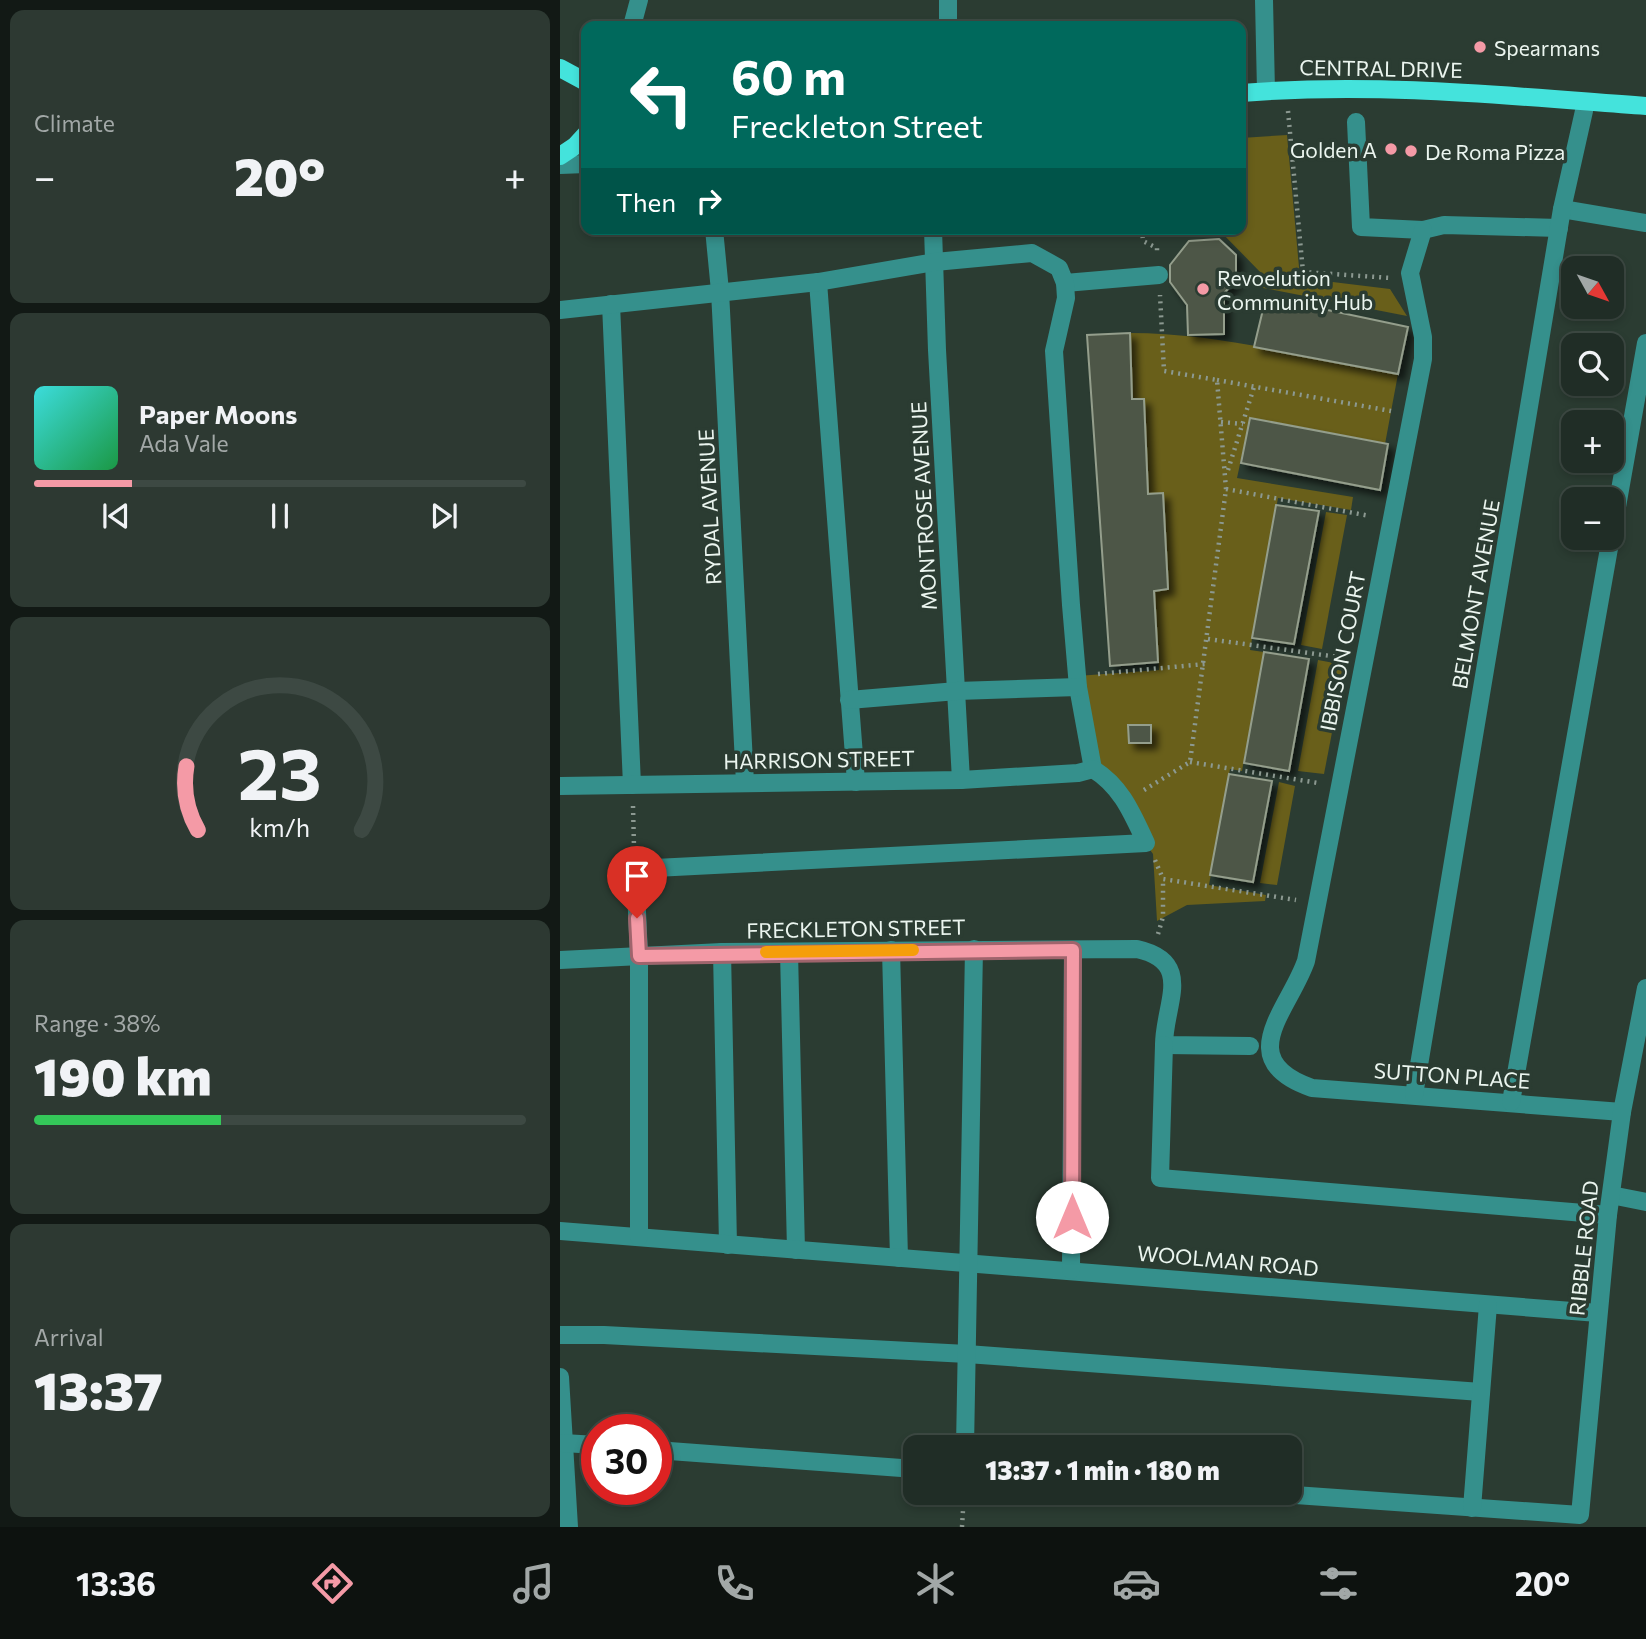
<!DOCTYPE html>
<html lang="en">
<head>
<meta charset="utf-8">
<style>
  :root { --surface:#202d26; --page:#2d3932; --text:#f1f3f6; --muted:#a2a8a7; --line:#3d4943; --accent:#f49aa6 }
  body { margin:0; font-family:Commissioner,sans-serif; background:var(--page); color:var(--text); height:100vh; display:flex; flex-direction:column; font-size:26px; white-space:nowrap }
  * { box-sizing:border-box; margin:0 }
  p { font-size:23px; color:var(--muted) }
  .icon { flex:none; width:38px; height:38px; fill:none; stroke:currentColor; stroke-width:2; stroke-linecap:round; stroke-linejoin:round }
  .map { position:relative; flex:1; overflow:hidden }
  .sheet { display:flex; flex-direction:column; gap:10px; padding:10px; background:#121915; width:560px }
  .sheet>* { flex:none }
  .banner { position:absolute; left:21px; top:21px; width:665px; height:214px; border-radius:14px; box-shadow:0 4px 10px #0003,0 0 0 2px var(--line); background:#00695c; color:#fff; overflow:hidden }
  .needle { width:46px; rotate:130deg }
  .controls { position:absolute; left:1001px; top:256px; display:grid; gap:14px }
  .controls a { display:grid; place-items:center; width:63px; height:63px; border-radius:14px; background:var(--surface); box-shadow:0 4px 10px #0003,0 0 0 2px var(--line); font-size:35px }
  .speed { position:absolute; left:21px; top:1414px; display:flex; gap:14px; font-size:35px; font-weight:700; text-align:center }
  .speed>* { display:grid; place-content:center; width:91px; height:91px; border-radius:50%; background:var(--surface); box-shadow:0 4px 10px #0003,0 0 0 2px var(--line); line-height:1 }
  .speed .limit { border:10px solid #d22; background:#fff; color:#111 }
  .pin { position:absolute; display:grid; place-items:center; width:60px; height:60px; color:#fff; margin:-72px -30px; border-radius:50% 50% 50% 0; rotate:-45deg; box-shadow:0 0 7px #0007 }
  .pin .icon { rotate:45deg }
  .me { position:absolute; width:77px; margin:-38px; rotate:0deg; stroke-linejoin:round; filter:drop-shadow(0 0 5px #0008) }
  .turn { display:flex; align-items:center; gap:24px; height:147px; padding:0 35px; font-size:32px }
  .turn .icon { width:91px; height:91px; stroke-width:2.5 }
  .turn b { display:block; font-size:49px; line-height:60px }
  .then { display:flex; align-items:center; height:66px; padding:0 35px; background:#0003; gap:14px; font-size:26px }
  .big { font-size:52px; font-weight:800; line-height:1.1 }
  .sheet .card { flex:1; display:flex; flex-direction:column; justify-content:center; gap:10px; min-width:0; padding:0 24px; border-radius:14px; background:var(--page) }
  .sheet .dial { align-items:center; gap:0 }
  .dial svg { height:182px; overflow:visible; fill:none; stroke:var(--line); stroke-width:7; stroke-linecap:round; text-anchor:middle }
  .dial text { fill:var(--text); stroke:none }
  .song { display:flex; align-items:center; gap:21px }
  .cover { width:84px; height:84px; border-radius:10px; background:linear-gradient(135deg,hsl(180 70% 55%),hsl(140 70% 35%)) }
  .played { height:7px; border-radius:4px; background:linear-gradient(90deg,var(--accent) 20%,var(--line) 20%) }
  .keys { display:flex; justify-content:space-around; direction:ltr }
  .heat { display:flex; justify-content:space-between; align-items:center; font-size:38px; direction:ltr }
  .charge { height:10px; border-radius:5px; background:linear-gradient(90deg,#34c759 38%,var(--line) 0) }
  .trip { position:absolute; left:343px; top:1435px; width:399px; height:70px; border-radius:14px; background:var(--surface); box-shadow:0 4px 10px #0003,0 0 0 2px var(--line); font-weight:800; line-height:70px; text-align:center }
  .tab-bar { display:flex; height:112px; justify-content:space-around; align-items:center; background:#0d120f; color:var(--muted) }
  .tab-bar .icon { width:49px; height:49px }
  .tab-bar .current { color:var(--accent) }
  .tab-bar b { font-size:32px; color:var(--text) }
  main { display:flex; flex:1; min-height:0 }
  .map>svg:first-child { display:block }
</style>
</head>
<body>
<main>
<section class="sheet">
<div class="card"><p>Climate</p>
<div class="heat"><a>−</a><b class="big">20°</b><a>+</a></div>
</div>
<div class="card">
<div class="song"><i class="cover"></i><div><b>Paper Moons</b><p>Ada Vale</p></div></div>
<div class="played"></div>
<div class="keys"><svg class="icon" aria-label="previous" viewBox="0 0 24 24"><path d="M18 5L8 12l10 7zM5 5v14"/></svg><svg class="icon" aria-label="pause" viewBox="0 0 24 24"><path d="M8 5v14M16 5v14"/></svg><svg class="icon" aria-label="next" viewBox="0 0 24 24"><path d="M6 5l10 7-10 7zM19 5v14"/></svg></div>
</div>
<div class="card dial"><svg viewBox="0 0 100 80">
<path d="M14 69A42 42 0 1 1 86 69"/>
<path d="M14 69A42 42 0 0 1 9 41" stroke="#f49aa6"/>
<text x="50" y="56" font-size="32" font-weight="700">23</text>
<text x="50" y="72" font-size="11">km/h</text>
</svg></div>
<div class="card"><p>Range · 38%</p><b class="big">190 km</b><div class="charge"></div></div>
<div class="card"><p>Arrival</p><b class="big">13:37</b></div>
</section>
<div class="map">
<svg width="1086" height="1527" viewBox="0 0 1086 1527">
  <defs>
    <filter id="shadow"><feDropShadow dx="6" dy="6" stdDeviation="3.5" flood-color="#0009"/></filter>
  </defs>
  <rect width="100%" height="100%" fill="#2b3c32"/>
  <g fill="#695f1a">
    <polygon points="727,135 740,278 830,289 847,316 703,288 703,275 659,230 582,231 681,229 681,138"/>
    <path d="M 570,333 C 659,333 750,358 838,374 L 825,444 L 690,418 L 677,478 L 793,497 L 791,510 L 718,498 L 690,650 L 704,652 L 682,771 L 670,769 L 649,885 L 706,895 L 705,901 L 627,905 L 597,921 L 593,854 L 533,769 L 517,676 L 599,670 L 594,591 L 607,589 L 588,494 L 584,399 L 572,399 Z"/>
    <polygon points="766,512 787,515 762,649 741,645"/>
    <polygon points="758,660 785,665 764,774 738,771"/>
    <polygon points="719,782 735,786 717,885 700,883"/>
  </g>
  <g fill="#4d5646" stroke="#949e8c" stroke-width="2" filter="url(#shadow)">
    <polygon points="659,239 676,255 676,280 658,300 664,300 664,334 628,335 627,305 610,282 610,265 629,241"/>
    <polygon points="706,297 848,327 838,374 694,347"/>
    <polygon points="570,333 572,399 584,399 588,494 603,493 608,589 594,591 598,662 550,666 527,335"/>
    <polygon points="690,418 828,444 820,490 681,463"/>
    <polygon points="716,505 759,511 734,644 692,638"/>
    <polygon points="704,652 749,659 729,771 684,763"/>
    <polygon points="568,725 591,725 591,743 569,743"/>
    <polygon points="669,774 712,781 693,882 650,875"/>
  </g>
  <g fill="none" stroke-linecap="round" stroke-linejoin="round">
    <g stroke="#8c9991" stroke-width="4.5" stroke-dasharray="2 5" stroke-linecap="butt">
      <polyline points="728,111 743,272 831,278"/>
      <polyline points="582,229 583,241 597,248 597,254"/>
      <polyline points="657,380 831,411"/>
      <polyline points="661,422 683,424"/>
      <polyline points="668,470 694,387"/>
      <polyline points="666,489 810,516"/>
      <polyline points="648,639 785,658"/>
      <polyline points="538,674 645,664"/>
      <polyline points="630,762 758,783"/>
      <polyline points="584,790 630,762 666,489 657,380 604,371 600,295"/>
      <polyline points="73,806 74,847"/>
      <polyline points="595,860 603,879 736,900"/>
      <polyline points="598,934 603,917 603,879"/>
      <polyline points="402,1527 404,1493"/>
    </g>
    <g stroke="#35908c" stroke-width="18">
      <polyline points="388,0 388,26"/>
      <polyline points="704,0 706,91"/>
      <polyline points="72,26 79,0"/>
      <polyline points="796,122 801,227 863,230 884,225 999,228"/>
      <polyline points="0,165 26,164"/>
      <polyline points="1002,209 1086,223"/>
      <polyline points="154,229 160,291 185,783"/>
      <polyline points="373,229 377,350 401,780"/>
      <path d="M 863,230 L 850,273 L 863,337 L 863,359 L 746,961 C 729,1010 671,1060 752,1088 L 1062,1112"/>
      <polyline points="258,282 296,782"/>
      <polyline points="505,283 599,275"/>
      <polyline points="51,304 72,785"/>
      <polyline points="0,310 258,282 375,262 472,253 499,268 505,283 506,298 494,351 511,605 518,687 533,769 518,773 401,780 0,786"/>
      <polyline points="1052,535 1086,343"/>
      <polyline points="289,700 397,691 518,687"/>
      <polyline points="331,950 339,1258"/>
      <polyline points="162,952 168,1245"/>
      <polyline points="229,952 236,1250"/>
      <path d="M 0,960 L 162,952 L 577,949 C 635,962 604,1004 604,1045 L 690,1046"/>
      <polyline points="604,1045 600,1178 1048,1215"/>
      <polyline points="854,1095 1002,209 1026,102"/>
      <polyline points="951,1102 1051,537"/>
      <polyline points="1051,1195 1086,1202"/>
      <polyline points="0,1231 1038,1313"/>
      <path d="M 79,1237 L 79,955 L 75,869 L 586,843 C 572,813 561,786 533,769"/>
      <polyline points="511,1270 513,950"/>
      <polyline points="0,1335 44,1335 407,1354 921,1392"/>
      <polyline points="0,1377 9,1527"/>
      <polyline points="3,1443 37,1445"/>
      <polyline points="405,1447 414,949"/>
      <polyline points="96,1450 355,1469"/>
      <polyline points="707,1493 1020,1515 1048,1215 1062,1112 1086,988"/>
      <polyline points="912,1508 928,1305"/>
    </g>
    <g stroke="#44e3dc" stroke-width="18">
      <polyline points="0,68 26,82"/>
      <path d="M 681,93 C 817,82 950,96 1086,106"/>
      <polyline points="0,156 15,146 26,134"/>
    </g>
  </g>
  <g fill="none" stroke-linecap="round" stroke-linejoin="round">
    <defs>
      <polyline id="route" points="77,918 79,956 513,950 512,1217"/>
    </defs>
    <use href="#route" stroke="#9f646c" stroke-width="18"/>
    <use href="#route" stroke="#f49aa6" stroke-width="12"/>
    <polyline stroke="#f59e0b" stroke-width="12" points="206,952 353,950"/>
  </g>
  <g fill="#f49aa6" stroke="#2b3c32" stroke-width="2.5">
    <circle cx="920" cy="47" r="7"/>
    <circle cx="831" cy="149" r="7"/>
    <circle cx="851" cy="151" r="7"/>
    <circle cx="643" cy="289" r="7"/>
  </g>
  <g text-anchor="middle" dominant-baseline="central" stroke-width="7" stroke-linejoin="round" paint-order="stroke">
    <g font-size="21" fill="#ebf5ef" stroke="#2b3c32" text-anchor="start">
      <text x="934" y="47">Spearmans</text>
      <text x="817" y="149" text-anchor="end">Golden A</text>
      <text x="865" y="151">De Roma Pizza</text>
      <text x="657" y="277">Revoelution<tspan x="657" dy="24">Community Hub</tspan></text>
    </g>
    <g font-size="21" fill="#ebf5ef" stroke="#2b3c32">
      <text transform="translate(821 68) rotate(1)">CENTRAL DRIVE</text>
      <text transform="translate(363 506) rotate(-93)">MONTROSE AVENUE</text>
      <text transform="translate(149 507) rotate(-93)">RYDAL AVENUE</text>
      <text transform="translate(915 594) rotate(-80)">BELMONT AVENUE</text>
      <text transform="translate(782 651) rotate(-79)">IBBISON COURT</text>
      <text transform="translate(259 759) rotate(-1)">HARRISON STREET</text>
      <text transform="translate(296 928) rotate(-1)">FRECKLETON STREET</text>
      <text transform="translate(892 1075) rotate(4)">SUTTON PLACE</text>
      <text transform="translate(1023 1248) rotate(-84)">RIBBLE ROAD</text>
      <text transform="translate(668 1260) rotate(5)">WOOLMAN ROAD</text>
    </g>
  </g>
</svg>
<div class="controls">
<a><svg class="needle" viewBox="-14 -14 28 28"><path d="M0-13l5 13h-10z" fill="#e53935"/><path d="M0 13l5-13h-10z" fill="#a2a8a7"/></svg></a>
<a><svg class="icon" aria-label="search" viewBox="0 0 24 24"><circle cx="10" cy="10" r="6"/><path d="M15 15l6 6"/></svg></a>
<a>+</a>
<a>−</a>
</div>
<div class="speed"><div class="limit">30</div></div>
<div class="pin" style="left:77px;top:918px;background:#d93025"><svg class="icon" aria-label="arrive" viewBox="0 0 24 24"><path d="M6 21V4h12l-3 4 3 4H6"/></svg></div>
<svg class="me" style="left:512px;top:1217px" viewBox="-20 -20 40 40"><circle r="19" fill="#fff"/><path d="M0-13L10 11 0 6-10 11z" fill="#f49aa6"/></svg>
<div class="trip">13:37 · 1 min · 180 m</div>
<div class="banner">
<div class="turn"><svg class="icon" aria-label="left" viewBox="0 0 24 24"><path d="M17 20v-9H6M10 6l-5 5 5 5"/></svg><div><b>60 m</b>Freckleton Street</div></div>
<div class="then">Then<svg class="icon" aria-label="right" viewBox="0 0 24 24"><path d="M7 20v-9h11M14 6l5 5-5 5"/></svg></div>
</div>
</div>
</main>
<nav class="tab-bar">
<b>13:36</b>
<svg class="icon current" aria-label="directions" viewBox="0 0 24 24"><path d="M12 3l9 9-9 9-9-9zM9 14v-3h6M13 9l2 2-2 2"/></svg>
<svg class="icon" aria-label="music" viewBox="0 0 24 24"><path d="M9 18V5l10-2v13"/><circle cx="6" cy="18" r="3"/><circle cx="16" cy="16" r="3"/></svg>
<svg class="icon" aria-label="phone" viewBox="0 0 24 24"><path d="M5 4h4l2 5-3 2q2 4 5 5l2-3 5 2v4C11 20 4 13 5 4z"/></svg>
<svg class="icon" aria-label="climate" viewBox="0 0 24 24"><path d="M12 3v18M4 7l16 10M4 17L20 7"/></svg>
<svg class="icon" aria-label="car" viewBox="0 0 24 24"><path d="M5 17H2v-5l4-1 3-4h7l3 4 3 1v5h-3M9 17h6M6 11h13"/><circle cx="7" cy="17" r="2"/><circle cx="17" cy="17" r="2"/></svg>
<svg class="icon" aria-label="filters" viewBox="0 0 24 24"><path d="M4 7h16M4 17h16"/><circle cx="9" cy="7" r="2"/><circle cx="15" cy="17" r="2"/></svg>
<b>20°</b>
</nav>
</body>
</html>
